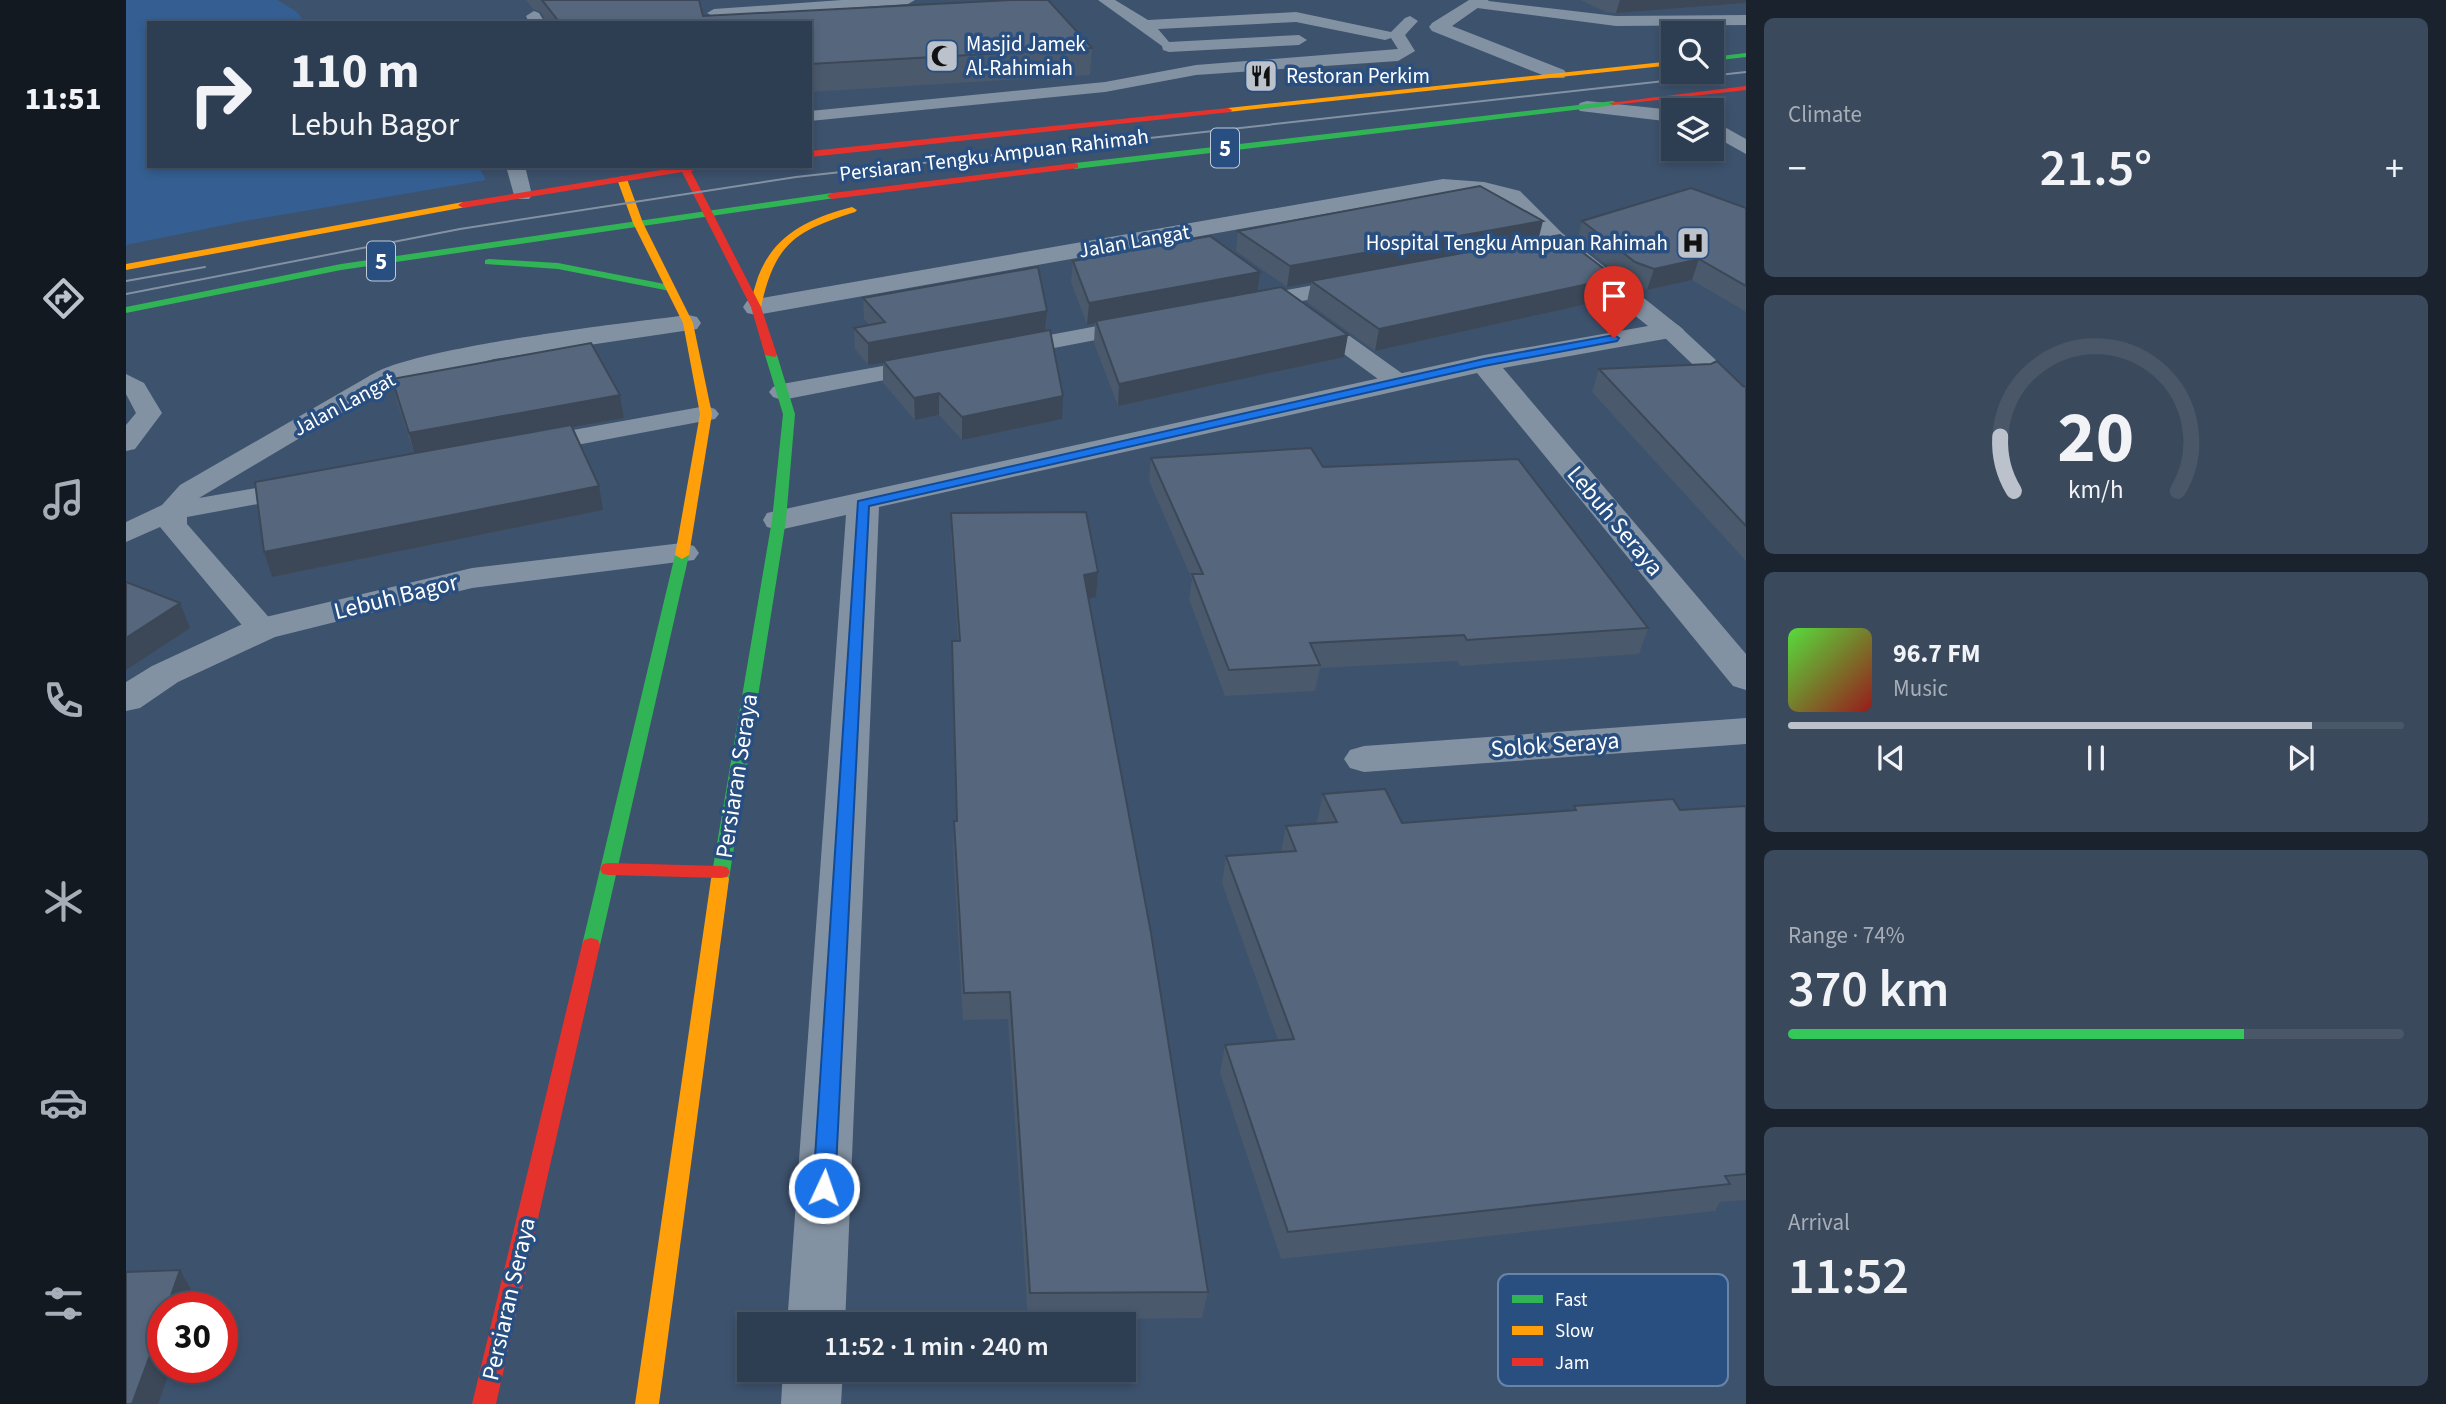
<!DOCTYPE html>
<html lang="en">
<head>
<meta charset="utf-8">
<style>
  :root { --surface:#2e3e52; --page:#3a495c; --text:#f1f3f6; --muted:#a7aeb8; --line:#495769; --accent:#bbc2cc }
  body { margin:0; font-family:"Source Sans 3",sans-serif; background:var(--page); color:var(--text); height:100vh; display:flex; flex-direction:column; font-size:26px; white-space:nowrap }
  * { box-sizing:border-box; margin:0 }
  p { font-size:23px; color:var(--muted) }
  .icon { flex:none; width:38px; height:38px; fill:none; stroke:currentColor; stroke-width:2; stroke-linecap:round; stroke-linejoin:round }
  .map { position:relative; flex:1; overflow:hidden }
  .details { display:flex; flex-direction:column; gap:18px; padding:18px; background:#19222d; width:700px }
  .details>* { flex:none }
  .guide { position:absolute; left:21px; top:21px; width:665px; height:147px; border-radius:0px; box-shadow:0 4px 10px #0003,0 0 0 2px var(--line); background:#2e3e52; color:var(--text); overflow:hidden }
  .tools { position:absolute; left:1535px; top:21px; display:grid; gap:14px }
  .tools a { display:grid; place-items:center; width:63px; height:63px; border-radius:0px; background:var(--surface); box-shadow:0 4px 10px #0003,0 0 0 2px var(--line); font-size:35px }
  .speed { position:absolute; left:21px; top:1292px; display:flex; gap:14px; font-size:35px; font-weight:700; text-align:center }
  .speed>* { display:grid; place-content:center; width:91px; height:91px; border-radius:50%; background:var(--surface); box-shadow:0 4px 10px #0003,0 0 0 2px var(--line); line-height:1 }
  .speed .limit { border:10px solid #d22; background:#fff; color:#111 }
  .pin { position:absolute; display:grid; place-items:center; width:60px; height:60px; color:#fff; margin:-72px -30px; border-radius:50% 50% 50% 0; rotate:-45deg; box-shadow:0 0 7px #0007 }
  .pin .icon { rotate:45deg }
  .me { position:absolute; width:77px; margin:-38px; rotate:3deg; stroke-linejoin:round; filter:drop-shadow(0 0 5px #0008) }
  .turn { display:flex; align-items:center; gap:24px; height:147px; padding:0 28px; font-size:32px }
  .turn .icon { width:91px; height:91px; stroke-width:2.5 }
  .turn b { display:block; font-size:49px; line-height:60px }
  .big { font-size:52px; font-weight:600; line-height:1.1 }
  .details .tile { flex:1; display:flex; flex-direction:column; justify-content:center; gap:10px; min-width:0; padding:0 24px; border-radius:10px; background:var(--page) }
  .details .dial { align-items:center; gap:0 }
  .dial svg { height:182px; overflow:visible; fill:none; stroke:var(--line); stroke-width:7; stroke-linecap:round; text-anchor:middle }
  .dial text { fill:var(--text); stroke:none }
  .song { display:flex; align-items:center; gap:21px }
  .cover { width:84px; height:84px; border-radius:10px; background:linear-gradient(135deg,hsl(110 70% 55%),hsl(0 70% 35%)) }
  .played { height:7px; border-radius:4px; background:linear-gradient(90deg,var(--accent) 85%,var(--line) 85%) }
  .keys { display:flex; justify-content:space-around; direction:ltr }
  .heat { display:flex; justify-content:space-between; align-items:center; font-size:38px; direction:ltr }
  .charge { height:10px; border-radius:5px; background:linear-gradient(90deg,#34c759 74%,var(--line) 0) }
  .trip { position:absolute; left:611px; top:1312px; width:399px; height:70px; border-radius:0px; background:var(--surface); box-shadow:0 4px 10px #0003,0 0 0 2px var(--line); font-weight:600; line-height:70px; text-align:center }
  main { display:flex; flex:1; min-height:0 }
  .dock { display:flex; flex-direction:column; width:126px; justify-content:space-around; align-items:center; background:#121921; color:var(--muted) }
  .dock .icon { width:49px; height:49px }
  .dock .on { color:var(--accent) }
  .dock b { font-size:32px; color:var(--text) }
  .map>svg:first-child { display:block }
</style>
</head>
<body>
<main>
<nav class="dock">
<b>11:51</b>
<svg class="icon on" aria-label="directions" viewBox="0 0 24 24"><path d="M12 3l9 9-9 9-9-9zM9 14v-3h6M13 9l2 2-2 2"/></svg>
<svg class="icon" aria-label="music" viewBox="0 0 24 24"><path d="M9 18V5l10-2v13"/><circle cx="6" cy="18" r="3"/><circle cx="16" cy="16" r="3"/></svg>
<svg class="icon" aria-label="phone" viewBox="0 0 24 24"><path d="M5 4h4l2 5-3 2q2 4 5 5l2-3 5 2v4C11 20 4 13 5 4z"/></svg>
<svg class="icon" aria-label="climate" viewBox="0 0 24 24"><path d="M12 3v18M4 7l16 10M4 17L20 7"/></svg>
<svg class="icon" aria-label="car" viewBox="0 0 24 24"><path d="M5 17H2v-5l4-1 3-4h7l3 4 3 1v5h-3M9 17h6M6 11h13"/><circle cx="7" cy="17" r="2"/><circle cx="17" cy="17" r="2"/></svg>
<svg class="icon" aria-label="filters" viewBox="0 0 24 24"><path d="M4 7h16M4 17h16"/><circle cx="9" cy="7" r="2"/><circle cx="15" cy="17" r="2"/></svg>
</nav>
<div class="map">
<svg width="1620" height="1404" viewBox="0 0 1620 1404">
  <rect width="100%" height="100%" fill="#3d526d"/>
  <polygon fill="#355f92" points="0,0 151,0 171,12 179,23 23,23 23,166 352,166 360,180 113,222 0,245"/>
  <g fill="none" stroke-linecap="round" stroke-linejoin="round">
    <g fill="#8392a3" fill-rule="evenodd">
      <polygon points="716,0 789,0 782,4 588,17 581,13 588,9"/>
      <polygon points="972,0 989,0 1022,20 1170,12 1265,32 1279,18 1284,16 1292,21 1279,35 1289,51 1272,61 1070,75 979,92 684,121 684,111 979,82 1070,65 1272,49 1265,38 1259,40 1170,22 1032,29 1043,42 1173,35 1181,40 1173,45 1043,52 1037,50 1036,46"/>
      <polygon points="1354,0 1490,16 1620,15 1620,25 1490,26 1351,8 1344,4 1346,1"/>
      <polygon points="408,11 413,13 419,23 403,23 400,16"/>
      <polygon points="380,166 399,166 406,195 403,199 389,199"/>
      <polygon points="1227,278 1235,280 1238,285 1235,290 1122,311 1114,309 1111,304 1114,299 1122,297"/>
      <polygon points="1185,312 1193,314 1281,377 1284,382 1281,387 1272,389 1263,387 1177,324 1173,319 1177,314"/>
      <polygon points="1014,318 1022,320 1026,325 1022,330 881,357 873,355 869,350 873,345 881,343"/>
      <polygon points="1544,323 1552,325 1620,388 1620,410 1611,407 1536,335 1532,330 1536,325"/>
      <polygon points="801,358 810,360 813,365 810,370 656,400 647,397 643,392 647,387 656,384"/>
      <polygon points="254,373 263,375 266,380 263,385 73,498 176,480 186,482 190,488 186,494 61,517 61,524 147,622 152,629 147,636 136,638 125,636 34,527 0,542 0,522 36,505 54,485 245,375"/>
      <polygon points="0,374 18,383 36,413 9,449 0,451 0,425 10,413 0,394"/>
      <polygon points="580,406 589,409 593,414 589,419 408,453 399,451 395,445 399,439 408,437"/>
    </g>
    <g fill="#8392a3" fill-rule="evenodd">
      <polygon points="1343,0 1363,0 1326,26 1438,70 1441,74 1438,78 1424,78 1306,31 1303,27 1306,23"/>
      <polygon points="1461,101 1547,110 1547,122 1454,111 1451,107 1454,103"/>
      <polygon points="1586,120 1620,139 1620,154 1586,135"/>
      <polygon points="1317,179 1358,182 1394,191 1436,233 1558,330 1554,336 1544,338 1377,368 1620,654 1620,690 1607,686 1351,373 753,507 719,1325 661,1325 720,515 653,530 641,527 637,520 641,513 1358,355 1522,326 1418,243 1378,201 1358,196 1317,193 630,315 621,313 617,307 621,301 630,299"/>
      <path d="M 562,315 L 571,317 L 575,323 L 571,329 L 368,359 L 254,389 L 244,386 L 240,380 C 260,350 514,321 562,315 Z"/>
      <polygon points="556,543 568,546 573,553 568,560 346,588 149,637 52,682 14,708 0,711 0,682 26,666 123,621 346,568"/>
      <polygon points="1620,718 1620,744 1238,772 1224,768 1218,759 1224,750 1238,746"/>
      <polygon points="657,1370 717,1370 715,1404 655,1404"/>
    </g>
    <g fill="#30b455" fill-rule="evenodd">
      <polygon points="1620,53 1620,57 1586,61 1586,57"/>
      <polygon points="1487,101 1491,103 1490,105 949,169 944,166 949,163"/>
      <polygon points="706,193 709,194 709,198 215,270 0,313 0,307 215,264"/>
      <polygon points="363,259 432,263 544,285 549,288 544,291 432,269 359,264 359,260"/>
      <polygon points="645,352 651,355 669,414 660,520 603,879 600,884 588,884 585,879 646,520 657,414 639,355"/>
      <polygon points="556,551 563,555 474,945 472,950 465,952 458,950 456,945 549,555"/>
    </g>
    <g fill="#ff9f0a" fill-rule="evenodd">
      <polygon points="1547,61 1547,65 1102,112 1098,110 1102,108"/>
      <polygon points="496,176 501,179 517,223 567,323 586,414 563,555 556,559 549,555 574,414 557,323 507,223 491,179"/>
      <polygon points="337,202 340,203 340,207 0,270 0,264"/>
      <path d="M 726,207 L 731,210 L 729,212 C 669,231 649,243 635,307 L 626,309 C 624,300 629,287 632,277 C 648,234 684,218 726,207 Z"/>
      <polygon points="594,873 600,874 603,879 533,1404 509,1404 585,879 588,874"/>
    </g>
    <g fill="#e5322d" fill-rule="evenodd">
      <polygon points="1620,86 1620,90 1487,105 1483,103"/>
      <polygon points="1102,108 1106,110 1105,112 684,157 684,151"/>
      <polygon points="949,163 952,164 952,168 706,199 701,196 706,193"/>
      <polygon points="559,166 583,166 565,171 635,307 651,355 649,357 639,355 625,307 556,172 337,208 332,205 337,202"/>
      <polygon points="483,863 595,866 601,867 604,872 601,877 595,878 483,875 477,874 474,869 477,864"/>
      <polygon points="465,938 472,940 474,945 370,1404 346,1404 456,945 458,940"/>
    </g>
    <g stroke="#8392a3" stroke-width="2">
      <polyline points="0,281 79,267"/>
      <polyline points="0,294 334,229 670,177 1620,72"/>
    </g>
  </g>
  <g fill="#4a596c">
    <polygon points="400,0 573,0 577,16 885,0 922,0 966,48 964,75 684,92 684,23 419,23 418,17 415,12 407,9"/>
    <polygon points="1454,0 1620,0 1620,3 1490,13 1480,12"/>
    <polygon points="1620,208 1620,312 1566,280 1521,290 1503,283 1451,241 1456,221"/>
    <polygon points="1112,231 1413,239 1484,299 1249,351 1181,302 1185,283 1161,287 1110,251"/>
    <polygon points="947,261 1131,291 1218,357 992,406 968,343 969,323 961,325 945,282"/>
    <polygon points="737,298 921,311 920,330 936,419 836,440 813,415 789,420 757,383 757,363 742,365 729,349 728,328 743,325 738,319"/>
    <polygon points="1473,369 1620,387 1620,561 1466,392"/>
    <polygon points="266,379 494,395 498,418 446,428 477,510 146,577 288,453 271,402"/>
    <polygon points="1025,458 1197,467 1522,628 1513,654 1334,666 1331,661 1194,668 1189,691 1099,696 1063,599 1066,579 1023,481"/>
    <polygon points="825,513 972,572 970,597 963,598 1082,1292 1076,1318 902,1320 882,1019 837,1020 827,848 828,821 830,821 826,641 832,641 825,538"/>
    <polygon points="1197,794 1276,823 1447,810 1448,806 1554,810 1620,806 1620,1200 1594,1202 1589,1211 1155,1259 1094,1073 1099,1045 1152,1040 1096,883 1100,856 1155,852 1160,826 1192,824 1191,821"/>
  </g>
  <g fill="#3c4858">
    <polygon points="1494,0 1620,0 1620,3 1490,13"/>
    <polygon points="1417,221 1412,241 1185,281 1185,283 1161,287 1164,266"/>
    <polygon points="1573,259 1566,280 1521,290 1528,269"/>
    <polygon points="1134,272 1131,294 970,321 969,323 961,325 963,303"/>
    <polygon points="1490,278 1484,299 1249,351 1253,329"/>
    <polygon points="921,311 919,333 757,361 757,363 742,365 742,343"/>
    <polygon points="1222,335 1218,357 992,406 993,384"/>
    <polygon points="813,393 813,415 789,420 788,398"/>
    <polygon points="494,395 498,418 289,456 283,433"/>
    <polygon points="937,396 936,419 836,440 836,417"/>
    <polygon points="473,486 477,510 146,577 138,552"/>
    <polygon points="972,572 970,597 956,600 958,575"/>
    <polygon points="54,603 64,628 0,670 0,638"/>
    <polygon points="54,1270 69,1297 66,1307 41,1307"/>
    <polygon points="37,1320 37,1367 45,1367 32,1404 6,1404"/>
  </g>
  <g fill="#56677d" stroke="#3c4858" stroke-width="2">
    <polygon points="416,0 573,0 577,16 885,0 922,0 966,48 684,64 684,23 434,23"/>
    <polygon points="1354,186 1417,221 1164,266 1112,231"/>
    <polygon points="1565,188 1620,208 1620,286 1573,259 1528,269 1509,262 1456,221"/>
    <polygon points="1434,235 1490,278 1253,329 1185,281"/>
    <polygon points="1084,236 1134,272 963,303 947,261"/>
    <polygon points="912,267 921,311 742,343 728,328 759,322 737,298"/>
    <polygon points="1155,287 1222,335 993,384 970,321"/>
    <polygon points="924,330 937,396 836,417 813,393 788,398 757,361"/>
    <polygon points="465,343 494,395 283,433 266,379"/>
    <polygon points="1591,361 1617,386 1620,387 1620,526 1473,369 1585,364"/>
    <polygon points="445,425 473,486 138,552 129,482"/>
    <polygon points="1185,448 1197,467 1392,459 1522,628 1341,640 1338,635 1184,643 1194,665 1103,670 1066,574 1077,574 1025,458"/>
    <polygon points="960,512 972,572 958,575 1025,933 1082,1292 904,1293 884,992 838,993 828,821 831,821 826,641 834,641 825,513"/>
    <polygon points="0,582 54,603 0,638"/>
    <polygon points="1259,789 1276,823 1450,810 1448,806 1547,799 1554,810 1620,806 1620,1174 1599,1176 1604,1184 1162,1232 1099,1045 1168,1039 1100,856 1170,851 1160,826 1211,822 1197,794"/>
    <polygon points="54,1270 41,1307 37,1307 37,1320 6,1404 0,1404 0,1272"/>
  </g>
  <polygon fill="#1a73e8" stroke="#114b97" stroke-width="2" points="1488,335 1493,338 1491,341 1358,366 743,506 709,1188 706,1195 698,1198 690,1195 687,1188 732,501 1358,359"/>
  <defs>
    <symbol id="mosque-square" viewBox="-11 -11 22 22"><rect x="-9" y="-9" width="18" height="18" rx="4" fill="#bbc2cc" stroke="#294f81"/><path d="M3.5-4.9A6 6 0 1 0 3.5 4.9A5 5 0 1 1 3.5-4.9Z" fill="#111"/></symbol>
    <symbol id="restaurant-square" viewBox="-11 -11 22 22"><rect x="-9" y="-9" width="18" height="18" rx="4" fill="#bbc2cc" stroke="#294f81"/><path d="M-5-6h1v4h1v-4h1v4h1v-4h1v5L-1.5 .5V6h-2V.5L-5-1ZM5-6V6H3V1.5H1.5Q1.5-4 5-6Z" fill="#111"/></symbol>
    <symbol id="hospital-square" viewBox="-11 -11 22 22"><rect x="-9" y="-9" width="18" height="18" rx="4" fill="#bbc2cc" stroke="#294f81"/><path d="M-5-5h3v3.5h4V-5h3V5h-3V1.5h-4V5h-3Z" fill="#111"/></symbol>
  </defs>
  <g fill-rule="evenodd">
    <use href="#mosque-square" x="797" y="37" width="38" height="38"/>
    <use href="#restaurant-square" x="1116" y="57" width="38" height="38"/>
    <use href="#hospital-square" x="1548" y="224" width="38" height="38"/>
  </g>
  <g text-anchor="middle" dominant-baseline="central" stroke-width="7" stroke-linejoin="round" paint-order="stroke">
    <g font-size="21" fill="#fff" stroke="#294f81" text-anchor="start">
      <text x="840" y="44">Masjid Jamek<tspan x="840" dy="24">Al-Rahimiah</tspan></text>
      <text x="1160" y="76">Restoran Perkim</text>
      <text x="1542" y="243" text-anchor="end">Hospital Tengku Ampuan Rahimah</text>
    </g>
    <g font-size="21" fill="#fff" stroke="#294f81">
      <text transform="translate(868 155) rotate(-7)">Persiaran Tengku Ampuan Rahimah</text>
      <text transform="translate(1008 241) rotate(-10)">Jalan Langat</text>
      <text transform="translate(218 404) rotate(-28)">Jalan Langat</text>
    </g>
    <g fill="#294f81" stroke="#bfcad9" stroke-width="2">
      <rect x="1085" y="128.5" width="28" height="39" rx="5"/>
      <rect x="241" y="241.5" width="28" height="39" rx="5"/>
    </g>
    <g font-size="23" font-weight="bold" fill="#fff">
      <text x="1099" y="148">5</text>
      <text x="255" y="261">5</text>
    </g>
    <g font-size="24" fill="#fff" stroke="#294f81">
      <text transform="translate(1489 521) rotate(50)">Lebuh Seraya</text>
      <text transform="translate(270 597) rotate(-14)">Lebuh Bagor</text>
      <text transform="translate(1429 745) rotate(-4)">Solok Seraya</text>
      <text transform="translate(611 776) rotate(-81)">Persiaran Seraya</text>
      <text transform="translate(383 1299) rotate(-77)">Persiaran Seraya</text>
    </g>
  </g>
  <rect x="1372" y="1274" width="230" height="112" rx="10" fill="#294f81" stroke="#6984a7" stroke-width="2"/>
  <rect x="1386" y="1295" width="31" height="8" fill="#30b455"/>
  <rect x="1386" y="1326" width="31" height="9" fill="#ff9f0a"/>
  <rect x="1386" y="1358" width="31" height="8" fill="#e5322d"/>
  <g font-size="19" fill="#fff">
    <text x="1429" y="1306">Fast</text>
    <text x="1429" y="1337">Slow</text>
    <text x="1429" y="1369">Jam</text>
  </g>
</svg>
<div class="tools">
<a><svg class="icon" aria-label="search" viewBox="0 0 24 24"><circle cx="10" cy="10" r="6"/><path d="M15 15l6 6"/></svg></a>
<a><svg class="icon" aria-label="layers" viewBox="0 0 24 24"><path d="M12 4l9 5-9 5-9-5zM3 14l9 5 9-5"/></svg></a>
</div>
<div class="speed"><div class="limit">30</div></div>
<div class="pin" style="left:1488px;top:338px;background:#d93025"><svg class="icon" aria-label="arrive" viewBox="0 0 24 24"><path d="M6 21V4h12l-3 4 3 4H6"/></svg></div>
<svg class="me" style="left:698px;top:1188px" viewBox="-20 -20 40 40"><circle r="17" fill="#1a73e8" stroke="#fff" stroke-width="3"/><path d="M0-11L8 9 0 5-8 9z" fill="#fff"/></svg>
<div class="trip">11:52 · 1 min · 240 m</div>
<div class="guide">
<div class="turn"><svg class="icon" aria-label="right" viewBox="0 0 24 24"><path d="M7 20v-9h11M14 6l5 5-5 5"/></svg><div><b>110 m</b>Lebuh Bagor</div></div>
</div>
</div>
<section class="details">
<div class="tile"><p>Climate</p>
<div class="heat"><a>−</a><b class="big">21.5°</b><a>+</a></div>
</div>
<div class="tile dial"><svg viewBox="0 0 100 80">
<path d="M14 69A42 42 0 1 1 86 69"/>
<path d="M14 69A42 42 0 0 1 8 45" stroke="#bbc2cc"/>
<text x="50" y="56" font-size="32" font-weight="700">20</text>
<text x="50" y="72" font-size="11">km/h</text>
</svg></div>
<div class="tile">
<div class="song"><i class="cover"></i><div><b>96.7 FM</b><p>Music</p></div></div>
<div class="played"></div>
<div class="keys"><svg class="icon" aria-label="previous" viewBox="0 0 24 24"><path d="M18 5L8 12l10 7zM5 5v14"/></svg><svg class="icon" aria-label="pause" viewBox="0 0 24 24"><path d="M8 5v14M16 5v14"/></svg><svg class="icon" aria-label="next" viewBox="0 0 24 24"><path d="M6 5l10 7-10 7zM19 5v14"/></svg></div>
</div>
<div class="tile"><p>Range · 74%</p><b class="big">370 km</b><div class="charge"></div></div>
<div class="tile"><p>Arrival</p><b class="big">11:52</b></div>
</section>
</main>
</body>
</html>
